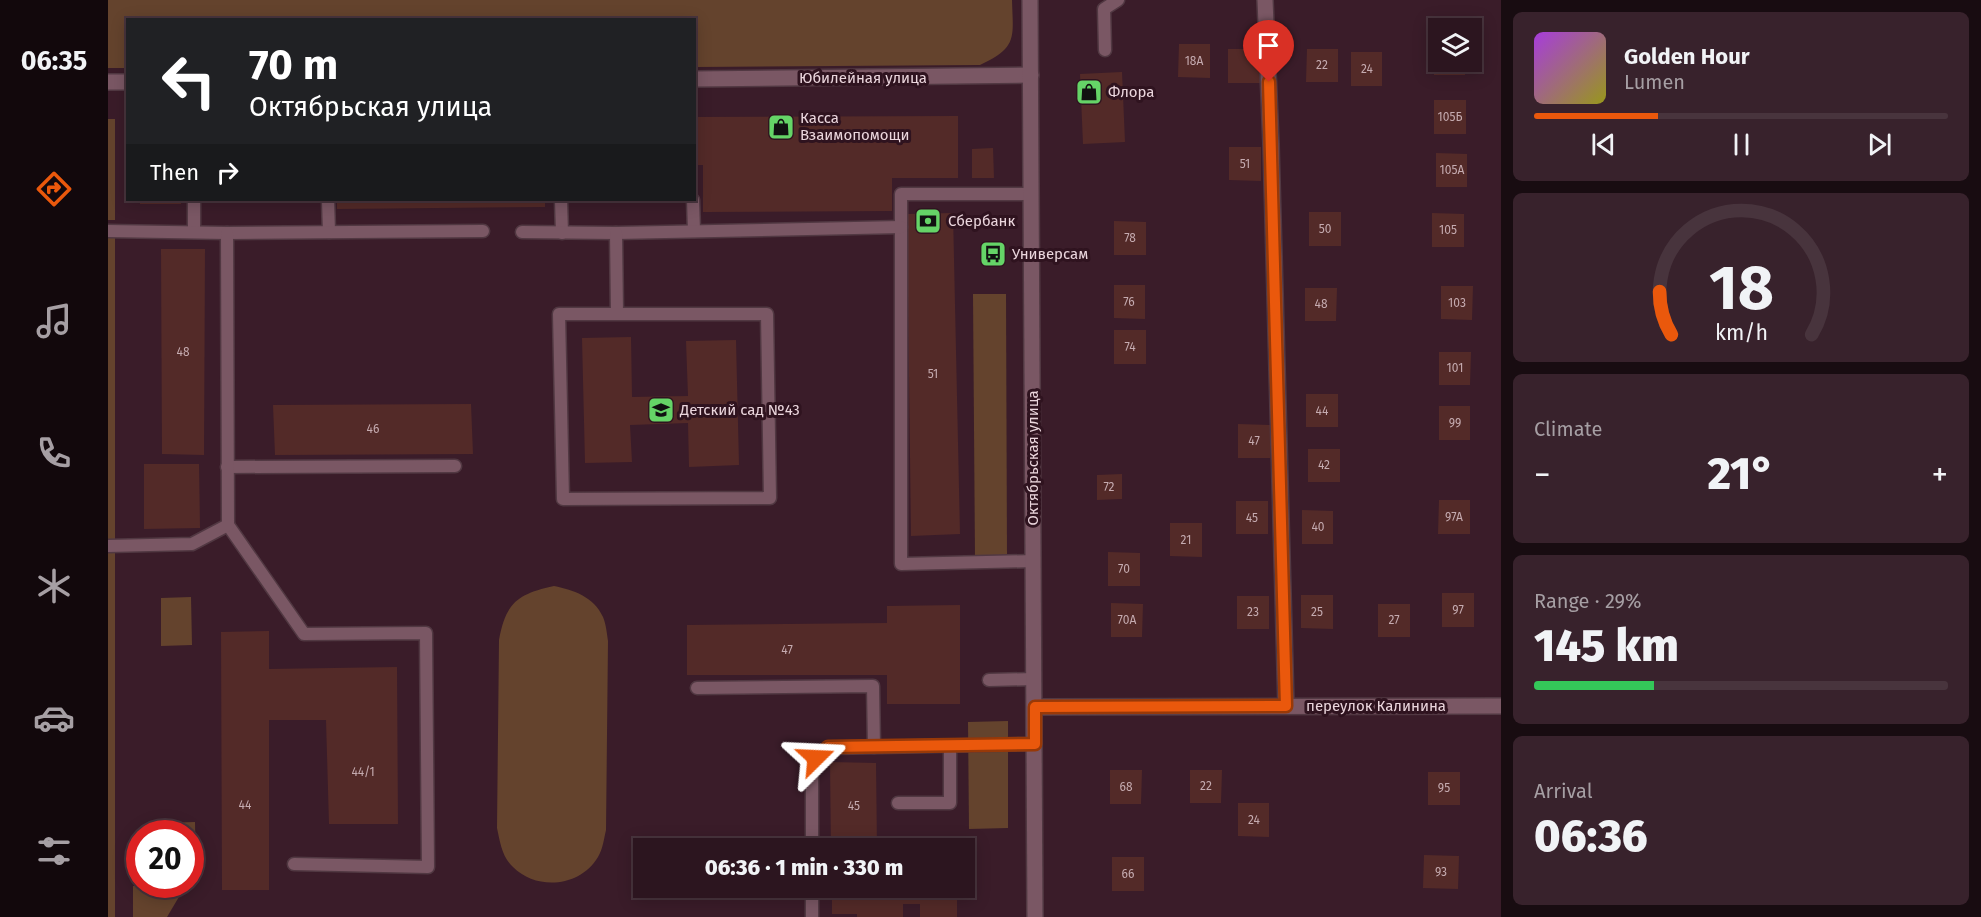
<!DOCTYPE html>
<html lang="en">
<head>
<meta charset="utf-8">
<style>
  :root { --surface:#2c151f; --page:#38222c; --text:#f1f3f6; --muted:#a69fa4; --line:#48343d; --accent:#ea580c }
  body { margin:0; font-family:"Fira Sans",sans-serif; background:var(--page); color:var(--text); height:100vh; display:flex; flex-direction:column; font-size:22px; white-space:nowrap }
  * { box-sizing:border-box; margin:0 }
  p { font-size:20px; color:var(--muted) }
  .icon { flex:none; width:33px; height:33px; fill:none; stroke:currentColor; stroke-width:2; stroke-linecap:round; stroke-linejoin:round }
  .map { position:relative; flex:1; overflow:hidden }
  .panel { display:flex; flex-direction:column; gap:12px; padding:12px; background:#180c11; width:480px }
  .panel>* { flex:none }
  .top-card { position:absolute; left:18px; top:18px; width:570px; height:183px; border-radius:0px; box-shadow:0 3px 15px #0003,0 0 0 2px var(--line); background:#202124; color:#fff; overflow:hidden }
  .controls { position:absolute; left:1320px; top:18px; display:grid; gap:12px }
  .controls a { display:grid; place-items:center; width:54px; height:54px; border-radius:0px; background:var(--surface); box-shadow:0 3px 15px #0003,0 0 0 2px var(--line); font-size:30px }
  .speed { position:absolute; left:18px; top:820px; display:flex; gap:12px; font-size:30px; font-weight:700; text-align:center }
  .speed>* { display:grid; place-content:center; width:78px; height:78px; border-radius:50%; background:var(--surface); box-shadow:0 3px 15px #0003,0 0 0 2px var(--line); line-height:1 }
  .speed .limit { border:9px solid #d22; background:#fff; color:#111 }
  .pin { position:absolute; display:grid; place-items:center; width:51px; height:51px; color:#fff; margin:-62px -26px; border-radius:50% 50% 50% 0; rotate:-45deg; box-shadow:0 0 6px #0007 }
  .pin .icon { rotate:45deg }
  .me { position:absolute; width:66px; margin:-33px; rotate:69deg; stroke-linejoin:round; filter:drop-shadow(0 0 4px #0008) }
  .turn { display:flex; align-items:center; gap:21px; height:126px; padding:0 24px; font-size:27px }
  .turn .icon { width:78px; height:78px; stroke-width:2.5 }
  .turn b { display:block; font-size:42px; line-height:51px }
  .then { display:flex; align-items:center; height:57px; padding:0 24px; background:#0003; gap:12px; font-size:22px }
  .big { font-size:45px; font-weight:800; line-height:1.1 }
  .panel .widget { flex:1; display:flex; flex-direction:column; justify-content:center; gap:9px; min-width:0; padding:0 21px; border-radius:9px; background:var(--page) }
  .panel .dial { align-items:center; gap:0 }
  .dial svg { height:156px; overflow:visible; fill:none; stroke:var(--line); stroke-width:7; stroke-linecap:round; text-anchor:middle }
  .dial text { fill:var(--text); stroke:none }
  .song { display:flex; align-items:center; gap:18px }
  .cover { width:72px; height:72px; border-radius:9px; background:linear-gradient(135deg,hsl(280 70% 55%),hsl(60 70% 35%)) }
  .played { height:6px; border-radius:3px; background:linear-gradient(90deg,var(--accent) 30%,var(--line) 30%) }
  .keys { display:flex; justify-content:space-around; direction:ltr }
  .heat { display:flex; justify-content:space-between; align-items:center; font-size:33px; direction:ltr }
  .charge { height:9px; border-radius:4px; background:linear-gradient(90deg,#34c759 29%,var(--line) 0) }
  .trip { position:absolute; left:525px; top:838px; width:342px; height:60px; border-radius:0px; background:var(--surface); box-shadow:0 3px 15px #0003,0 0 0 2px var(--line); font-weight:800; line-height:60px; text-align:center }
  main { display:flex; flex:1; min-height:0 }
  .dock { display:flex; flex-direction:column; width:108px; justify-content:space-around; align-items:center; background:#12080c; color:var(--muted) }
  .dock .icon { width:42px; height:42px }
  .dock .active { color:var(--accent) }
  .dock b { font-size:27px; color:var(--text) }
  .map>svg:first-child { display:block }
</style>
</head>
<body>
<main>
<nav class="dock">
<b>06:35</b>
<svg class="icon active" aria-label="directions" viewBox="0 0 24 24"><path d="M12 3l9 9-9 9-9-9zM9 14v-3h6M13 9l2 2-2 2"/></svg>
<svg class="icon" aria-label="music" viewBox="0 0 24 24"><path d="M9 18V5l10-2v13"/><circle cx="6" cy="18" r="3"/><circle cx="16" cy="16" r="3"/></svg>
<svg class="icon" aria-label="phone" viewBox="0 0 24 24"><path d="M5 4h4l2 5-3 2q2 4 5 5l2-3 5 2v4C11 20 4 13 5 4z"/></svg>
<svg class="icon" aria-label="climate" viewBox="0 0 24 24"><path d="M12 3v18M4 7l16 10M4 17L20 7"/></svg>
<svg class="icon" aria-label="car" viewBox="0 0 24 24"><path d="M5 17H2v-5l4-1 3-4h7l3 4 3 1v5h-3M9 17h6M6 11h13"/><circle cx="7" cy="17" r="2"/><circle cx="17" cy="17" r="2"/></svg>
<svg class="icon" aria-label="filters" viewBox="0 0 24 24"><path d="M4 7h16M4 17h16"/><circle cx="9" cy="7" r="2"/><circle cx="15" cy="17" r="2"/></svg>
</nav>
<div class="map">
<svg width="1393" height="917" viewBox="0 0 1393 917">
  <rect width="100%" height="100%" fill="#3a1c29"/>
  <g fill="#64432d">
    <path d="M 0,0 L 904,0 C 905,38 910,47 872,65 L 587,67 L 586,20 L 20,20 L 19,68 L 0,68 Z"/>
    <rect x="0" y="119" width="7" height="101"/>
    <polygon points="7,232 7,540 0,539 0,234"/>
    <polygon points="865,294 898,294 899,558 867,558"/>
    <rect x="0" y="551" width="7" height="366"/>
    <path d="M 446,586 C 466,590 486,597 495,617 C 498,624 499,634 500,641 L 498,830 C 496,838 495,849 490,857 C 472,887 429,891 405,867 C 394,857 392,842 389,828 L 391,640 C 398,602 410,594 446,586 Z"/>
    <polygon points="83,597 84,645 53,646 53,598"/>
    <polygon points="900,721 900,828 861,829 860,722"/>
    <polygon points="87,822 88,873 83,873 82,834 54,834 54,823"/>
    <polygon points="78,885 59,917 25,917 25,886"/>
  </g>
  <g fill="#532a28">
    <polygon points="1326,42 1330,42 1330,62 1357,62 1357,75 1326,75"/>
    <polygon points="1071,44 1102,44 1102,78 1070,77"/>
    <rect x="1120" y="49" width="32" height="34"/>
    <polygon points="1199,49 1230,49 1230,82 1198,82"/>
    <rect x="1243" y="52" width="31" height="34"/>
    <polygon points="1014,72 1017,142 975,144 972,74"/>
    <rect x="1326" y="100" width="32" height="34"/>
    <polygon points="850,116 850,178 784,178 784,211 595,212 595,165 586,165 586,117"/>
    <polygon points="1121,147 1153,147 1153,181 1121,180"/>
    <polygon points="885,148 886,178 864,178 864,149"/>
    <polygon points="1328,153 1359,154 1359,187 1328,187"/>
    <rect x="32" y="200" width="41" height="4"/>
    <polygon points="229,200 437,200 437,207 229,209"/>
    <rect x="1201" y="212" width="32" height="34"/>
    <polygon points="845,213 852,534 803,536 799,214"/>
    <polygon points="1324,213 1356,214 1356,247 1324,247"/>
    <polygon points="1006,221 1038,222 1038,255 1006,255"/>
    <polygon points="53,249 97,249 96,455 54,454"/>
    <polygon points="1006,285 1037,285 1037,319 1006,318"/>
    <polygon points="1333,286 1365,286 1364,320 1333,319"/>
    <polygon points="1197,288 1229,288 1228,321 1197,321"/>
    <rect x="1006" y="330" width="32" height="34"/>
    <polygon points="523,337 524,397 580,396 578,341 628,340 631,465 581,467 580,423 522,425 524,462 477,463 474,338"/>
    <polygon points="1331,352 1363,352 1362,385 1331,385"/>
    <rect x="1198" y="394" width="32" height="33"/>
    <polygon points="363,404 365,454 167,455 165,405"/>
    <rect x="1331" y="406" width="31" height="34"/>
    <polygon points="1130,424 1162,425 1162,458 1130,458"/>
    <rect x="1200" y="449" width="32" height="33"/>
    <polygon points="36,464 91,464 92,528 36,529"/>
    <polygon points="1014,474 1014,499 989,500 989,475"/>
    <polygon points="1331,500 1362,500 1362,534 1330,534"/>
    <rect x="1128" y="501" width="32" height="33"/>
    <polygon points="1194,510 1225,511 1225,544 1194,544"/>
    <polygon points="1062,523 1094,523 1094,557 1062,556"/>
    <polygon points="1000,552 1032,553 1032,586 1000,586"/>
    <rect x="1334" y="593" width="32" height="34"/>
    <polygon points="1193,595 1225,595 1225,629 1193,628"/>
    <rect x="1129" y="596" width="32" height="33"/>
    <polygon points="1003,603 1035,604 1034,637 1003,637"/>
    <rect x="1270" y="604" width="32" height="33"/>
    <polygon points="852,605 852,704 779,704 779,675 579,675 579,625 779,623 779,606"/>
    <polygon points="161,631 161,669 289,667 290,824 221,824 218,720 161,720 161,890 114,890 113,632"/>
    <polygon points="722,762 768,763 769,849 723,849"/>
    <polygon points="1002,770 1034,770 1033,804 1002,804"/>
    <polygon points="1082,770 1114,770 1113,803 1082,803"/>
    <rect x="1320" y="772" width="32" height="33"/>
    <polygon points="1130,803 1161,803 1161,837 1130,836"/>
    <polygon points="1316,855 1351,856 1350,889 1315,888"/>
    <rect x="1004" y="857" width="32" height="34"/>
    <polygon points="724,888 849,888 849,917 812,917 812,904 795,904 795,917 749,917 749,914 724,914"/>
  </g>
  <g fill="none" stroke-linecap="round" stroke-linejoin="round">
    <defs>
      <g id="lane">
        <polyline points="997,50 996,9 1010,0"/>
        <polyline points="923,194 793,194 793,564 926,561"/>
        <polyline points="86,200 86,232"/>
        <polyline points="220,200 221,232"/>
        <polyline points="453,200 454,233"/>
        <polyline points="585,200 586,231"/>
        <polyline points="0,231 119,233 375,231"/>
        <polyline points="414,232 508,233 793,227"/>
        <polyline points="508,233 509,314 659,314 662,498 455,499 451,314 509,314"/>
        <polyline points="119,467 347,466"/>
        <polyline points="120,525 196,634 318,633 320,867 186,864"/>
        <polyline points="0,546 84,544 120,525 119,233"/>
        <polyline points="881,680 926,679"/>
        <polyline points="589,688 765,686 766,747"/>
        <polyline points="790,803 842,803 842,746"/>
        <polyline points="704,849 704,761 720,748 927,744"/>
        <polyline points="704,888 704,917"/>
      </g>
      <g id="street">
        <polyline points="1157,0 1163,144 1178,706"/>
        <polyline points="586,79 923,75"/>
        <polyline points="0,82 20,82"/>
        <polyline points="927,707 1393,706"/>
      </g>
      <polyline id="secondary" points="922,0 927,917"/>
    </defs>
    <use href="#lane" stroke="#513842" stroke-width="15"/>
    <use href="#street" stroke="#513842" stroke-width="18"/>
    <use href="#secondary" stroke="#513842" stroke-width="18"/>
    <use href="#lane" stroke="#7a5764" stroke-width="12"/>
    <use href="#street" stroke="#7a5764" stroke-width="15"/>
    <use href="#secondary" stroke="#7a5764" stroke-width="15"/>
  </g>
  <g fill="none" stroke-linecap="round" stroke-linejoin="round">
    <defs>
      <polyline id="route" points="708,758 720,747 927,744 927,707 1178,706 1161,82"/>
    </defs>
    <use href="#route" stroke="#983908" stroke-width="15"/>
    <use href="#route" stroke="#ea580c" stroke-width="10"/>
  </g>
  <defs>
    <symbol id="shop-square" viewBox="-11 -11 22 22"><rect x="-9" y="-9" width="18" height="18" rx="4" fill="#65d467" stroke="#2f131f"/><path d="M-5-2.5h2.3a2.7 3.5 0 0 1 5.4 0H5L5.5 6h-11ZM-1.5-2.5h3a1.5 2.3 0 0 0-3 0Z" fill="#111"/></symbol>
    <symbol id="bank-square" viewBox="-11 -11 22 22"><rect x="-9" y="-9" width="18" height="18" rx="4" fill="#65d467" stroke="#2f131f"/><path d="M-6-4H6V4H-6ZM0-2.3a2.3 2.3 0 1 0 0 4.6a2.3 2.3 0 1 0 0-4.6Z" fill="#111"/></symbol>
    <symbol id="bus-square" viewBox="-11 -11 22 22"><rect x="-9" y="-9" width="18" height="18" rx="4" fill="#65d467" stroke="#2f131f"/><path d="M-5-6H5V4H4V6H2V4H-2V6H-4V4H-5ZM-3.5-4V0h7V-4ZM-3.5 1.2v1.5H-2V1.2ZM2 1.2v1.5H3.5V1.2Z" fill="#111"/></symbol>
    <symbol id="school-square" viewBox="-11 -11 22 22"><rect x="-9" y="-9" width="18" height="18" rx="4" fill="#65d467" stroke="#2f131f"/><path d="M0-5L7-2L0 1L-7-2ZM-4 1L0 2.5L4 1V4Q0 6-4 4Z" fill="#111"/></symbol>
  </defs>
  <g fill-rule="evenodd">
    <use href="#shop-square" x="966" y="77" width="30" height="30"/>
    <use href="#shop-square" x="658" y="112" width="30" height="30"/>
    <use href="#bank-square" x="805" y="206" width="30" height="30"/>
    <use href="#bus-square" x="870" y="239" width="30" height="30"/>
    <use href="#school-square" x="538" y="395" width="30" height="30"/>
  </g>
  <g text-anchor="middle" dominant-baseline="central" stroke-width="6" stroke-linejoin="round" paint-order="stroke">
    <g font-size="12" fill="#c5abb0">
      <text x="1086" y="61">18А</text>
      <text x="1214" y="65">22</text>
      <text x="1259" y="69">24</text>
      <text x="1342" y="117">105Б</text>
      <text x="1137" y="164">51</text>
      <text x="1344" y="170">105А</text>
      <text x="1217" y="229">50</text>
      <text x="1340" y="230">105</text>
      <text x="1022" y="238">78</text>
      <text x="1021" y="302">76</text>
      <text x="1349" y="303">103</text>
      <text x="1213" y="304">48</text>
      <text x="1022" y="347">74</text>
      <text x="75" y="352">48</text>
      <text x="1347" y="368">101</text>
      <text x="825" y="374">51</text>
      <text x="1214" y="411">44</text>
      <text x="1347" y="423">99</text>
      <text x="265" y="429">46</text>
      <text x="1146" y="441">47</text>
      <text x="1216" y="465">42</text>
      <text x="1001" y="487">72</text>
      <text x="1346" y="517">97А</text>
      <text x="1144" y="518">45</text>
      <text x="1210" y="527">40</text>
      <text x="1078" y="540">21</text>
      <text x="1016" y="569">70</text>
      <text x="1350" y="610">97</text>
      <text x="1145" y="612">23</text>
      <text x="1209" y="612">25</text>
      <text x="1019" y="620">70А</text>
      <text x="1286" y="620">27</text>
      <text x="679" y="650">47</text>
      <text x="255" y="772">44/1</text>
      <text x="1098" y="786">22</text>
      <text x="1018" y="787">68</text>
      <text x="1336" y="788">95</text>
      <text x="137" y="805">44</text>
      <text x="746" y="806">45</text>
      <text x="1146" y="820">24</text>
      <text x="1333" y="872">93</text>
      <text x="1020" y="874">66</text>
    </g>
    <g font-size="15" fill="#ebd6dd" stroke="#2f131f">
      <text x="755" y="78">Юбилейная улица</text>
      <text transform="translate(925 458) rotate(-90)">Октябрьская улица</text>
      <text x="1268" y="706">переулок Калинина</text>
    </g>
    <g font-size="15" fill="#ebd6dd" stroke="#2f131f" text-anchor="start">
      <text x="1000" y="92">Флора</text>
      <text x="692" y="118">Касса<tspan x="692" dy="17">Взаимопомощи</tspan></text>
      <text x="840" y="221">Сбербанк</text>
      <text x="904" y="254">Универсам</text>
      <text x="572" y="410">Детский сад №43</text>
    </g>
  </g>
</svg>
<div class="controls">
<a><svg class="icon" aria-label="layers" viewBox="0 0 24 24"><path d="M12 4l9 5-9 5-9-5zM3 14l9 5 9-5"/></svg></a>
</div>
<div class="speed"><div class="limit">20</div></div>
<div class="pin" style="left:1161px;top:82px;background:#d93025"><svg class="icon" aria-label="arrive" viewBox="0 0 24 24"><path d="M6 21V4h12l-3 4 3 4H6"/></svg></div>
<svg class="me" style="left:708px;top:758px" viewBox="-20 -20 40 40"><path d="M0-17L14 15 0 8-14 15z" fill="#ea580c" stroke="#fff" stroke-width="4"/></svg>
<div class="trip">06:36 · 1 min · 330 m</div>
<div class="top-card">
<div class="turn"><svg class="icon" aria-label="left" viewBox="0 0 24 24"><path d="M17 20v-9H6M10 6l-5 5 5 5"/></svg><div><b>70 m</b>Октябрьская улица</div></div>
<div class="then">Then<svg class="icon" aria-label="right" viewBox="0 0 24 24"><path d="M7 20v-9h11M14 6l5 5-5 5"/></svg></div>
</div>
</div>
<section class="panel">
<div class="widget">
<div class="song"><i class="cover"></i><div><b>Golden Hour</b><p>Lumen</p></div></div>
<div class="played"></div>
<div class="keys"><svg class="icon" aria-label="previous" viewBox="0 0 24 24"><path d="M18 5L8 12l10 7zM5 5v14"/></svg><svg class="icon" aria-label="pause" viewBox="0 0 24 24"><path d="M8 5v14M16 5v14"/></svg><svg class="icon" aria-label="next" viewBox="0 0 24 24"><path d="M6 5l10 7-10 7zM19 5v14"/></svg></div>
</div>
<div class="widget dial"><svg viewBox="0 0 100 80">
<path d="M14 69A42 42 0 1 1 86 69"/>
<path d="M14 69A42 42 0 0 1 8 47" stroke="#ea580c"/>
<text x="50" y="56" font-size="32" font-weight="700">18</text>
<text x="50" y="72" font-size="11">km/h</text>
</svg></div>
<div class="widget"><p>Climate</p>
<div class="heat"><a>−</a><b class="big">21°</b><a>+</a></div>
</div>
<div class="widget"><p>Range · 29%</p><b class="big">145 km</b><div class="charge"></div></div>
<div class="widget"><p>Arrival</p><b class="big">06:36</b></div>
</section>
</main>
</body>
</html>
